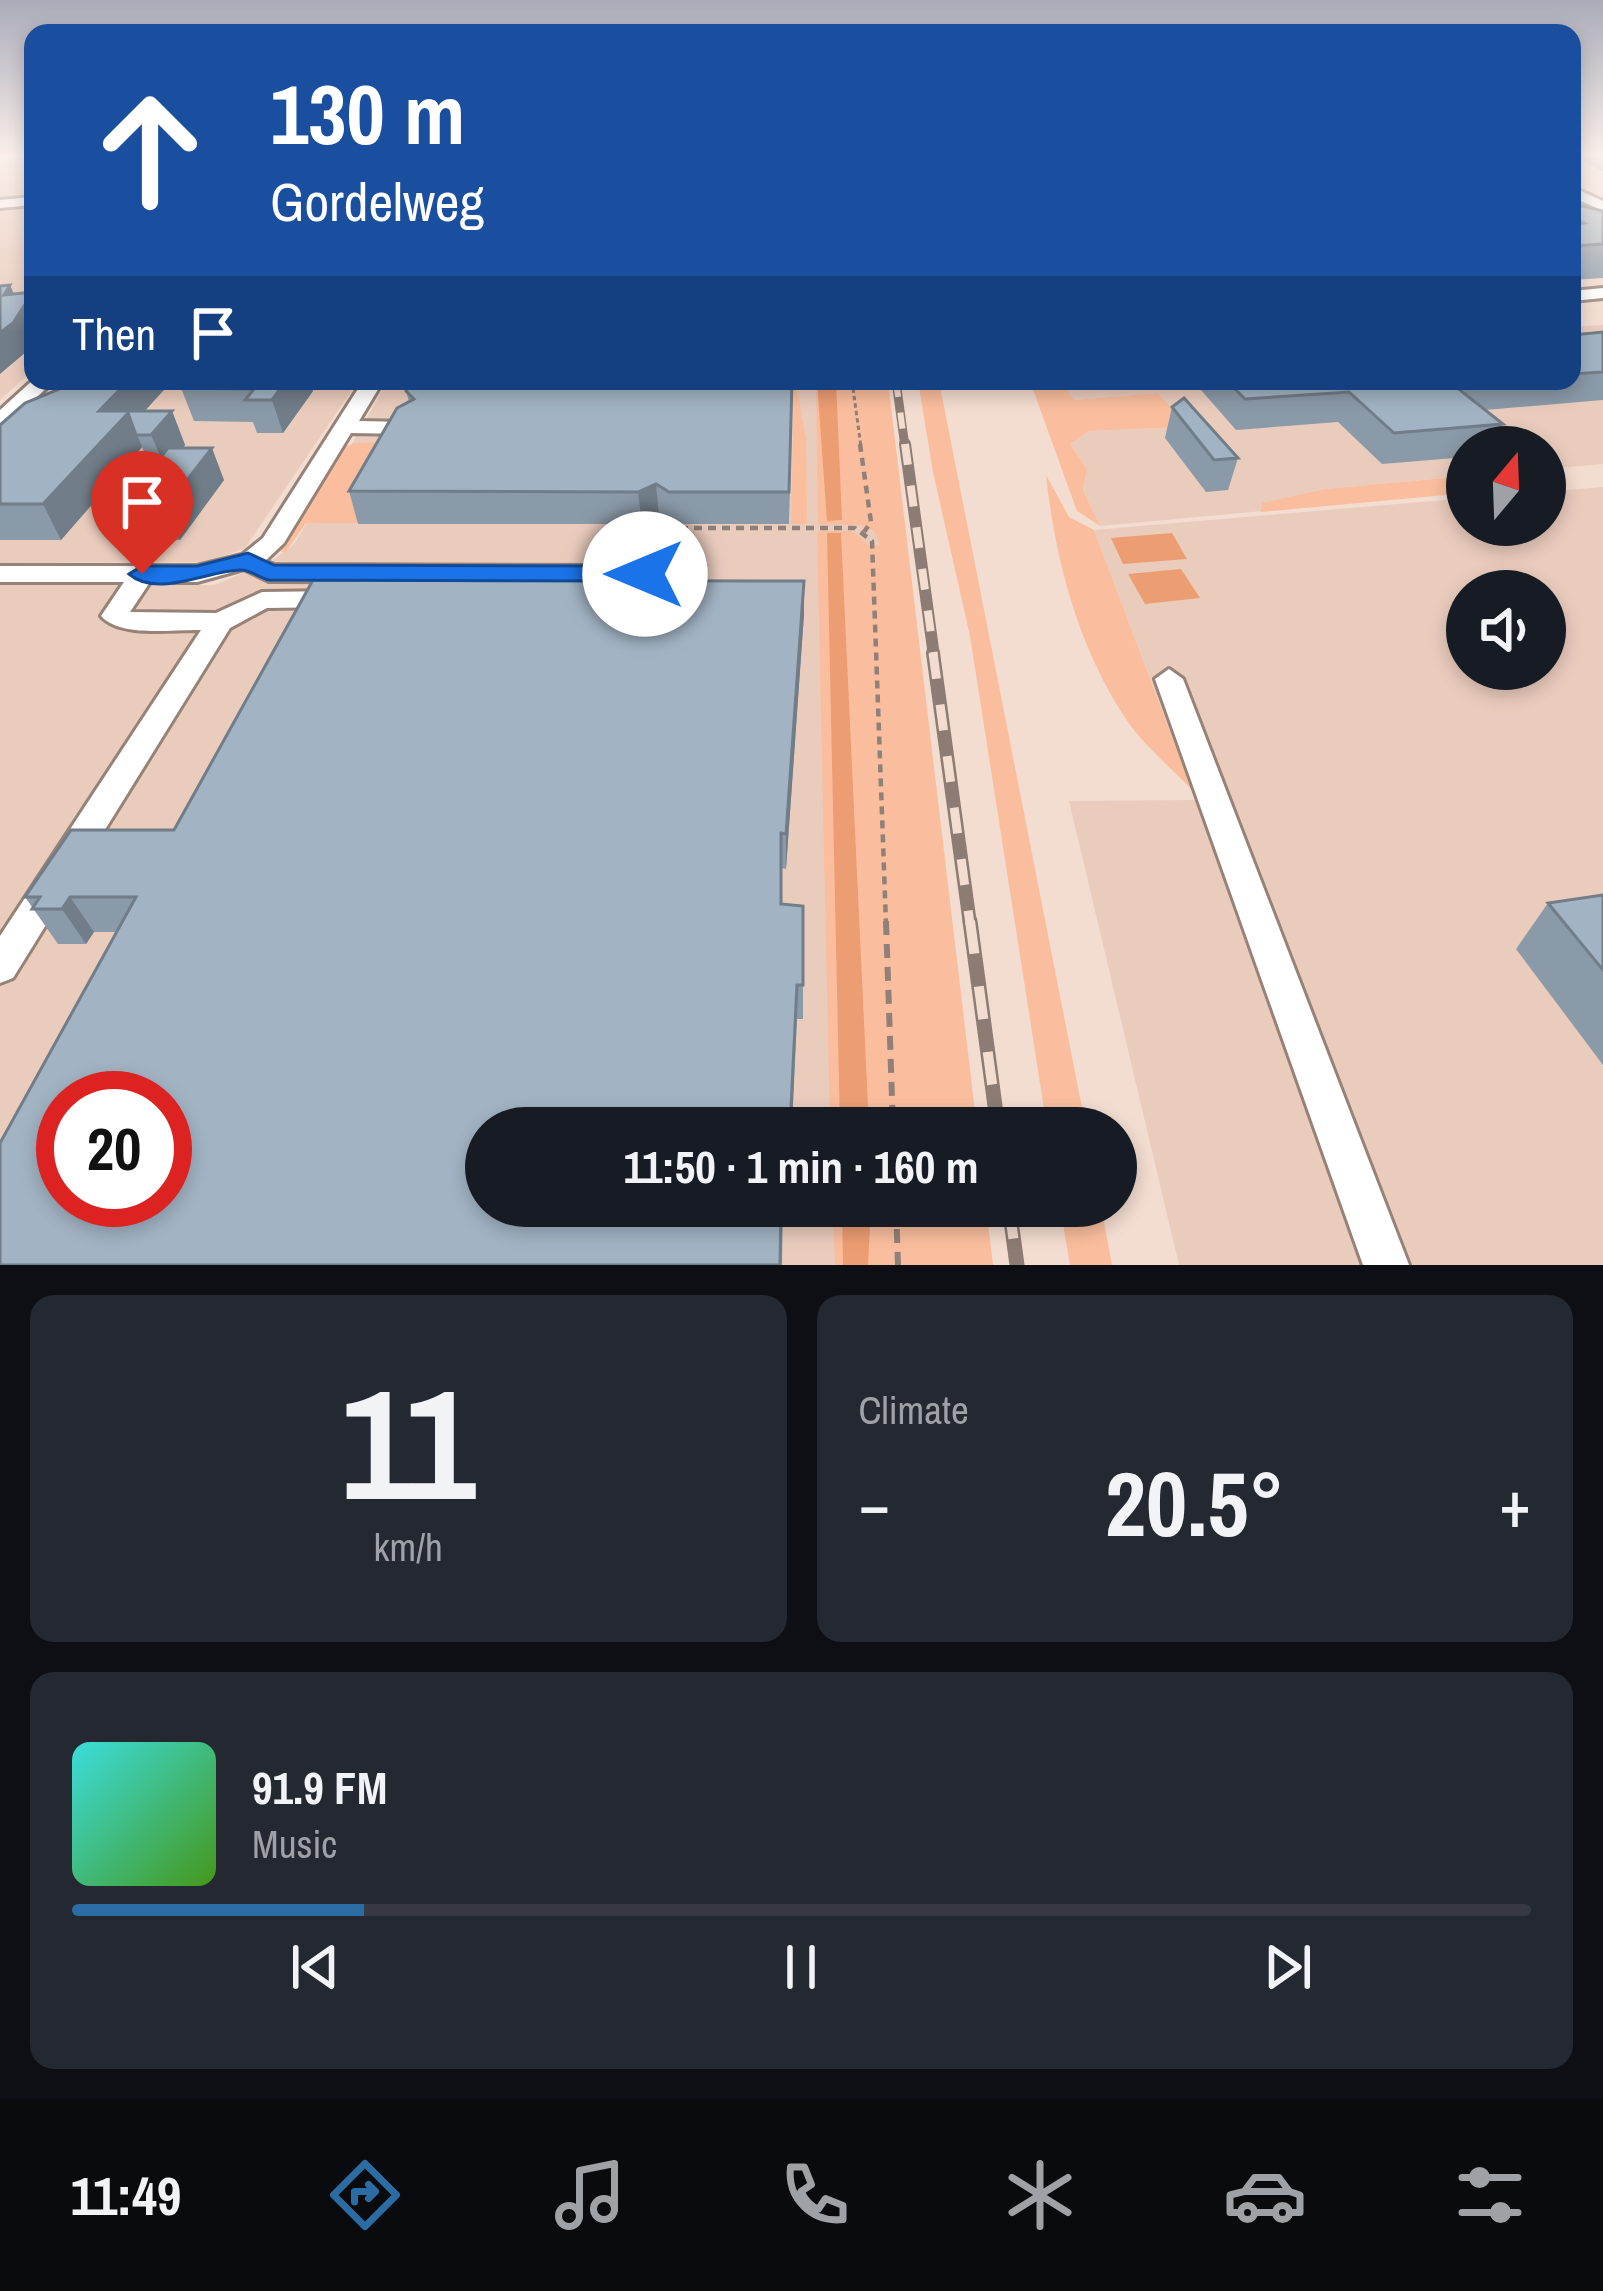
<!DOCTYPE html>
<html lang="en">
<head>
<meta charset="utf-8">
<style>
  :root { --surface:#171b24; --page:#242831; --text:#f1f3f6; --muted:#9ea1a6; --line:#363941; --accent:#2b6ca2 }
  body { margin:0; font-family:"Archivo Narrow",sans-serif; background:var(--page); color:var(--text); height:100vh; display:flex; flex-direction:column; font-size:45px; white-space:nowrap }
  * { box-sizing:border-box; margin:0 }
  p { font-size:39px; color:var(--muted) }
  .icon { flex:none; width:66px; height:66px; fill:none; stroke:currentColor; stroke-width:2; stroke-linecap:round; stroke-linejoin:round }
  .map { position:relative; height:1265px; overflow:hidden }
  .side { display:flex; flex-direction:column; gap:30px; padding:30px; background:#0d0f14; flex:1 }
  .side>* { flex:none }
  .guide { position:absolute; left:24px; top:24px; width:1557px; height:366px; border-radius:24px; box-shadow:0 6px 18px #0003; background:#1a4fa0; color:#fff; overflow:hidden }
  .needle { width:78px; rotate:19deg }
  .tools { position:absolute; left:1446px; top:426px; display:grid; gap:24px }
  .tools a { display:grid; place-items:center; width:120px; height:120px; border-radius:50%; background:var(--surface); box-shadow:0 6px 18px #0003; font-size:60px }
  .speed { position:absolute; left:36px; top:1071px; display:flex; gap:24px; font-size:60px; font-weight:700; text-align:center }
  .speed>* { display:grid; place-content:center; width:156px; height:156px; border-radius:50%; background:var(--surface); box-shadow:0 6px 18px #0003; line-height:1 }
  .speed .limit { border:18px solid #d22; background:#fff; color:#111 }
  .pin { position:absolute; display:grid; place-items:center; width:102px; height:102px; color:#fff; margin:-123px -51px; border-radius:50% 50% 50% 0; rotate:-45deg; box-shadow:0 0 12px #0007 }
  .pin .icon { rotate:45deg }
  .me { position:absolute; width:132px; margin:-66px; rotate:270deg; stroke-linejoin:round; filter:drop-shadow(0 0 9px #0008) }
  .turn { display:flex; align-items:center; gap:42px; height:252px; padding:0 48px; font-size:54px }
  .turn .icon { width:156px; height:156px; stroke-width:2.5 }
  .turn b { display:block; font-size:84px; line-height:102px }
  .then { display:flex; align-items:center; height:114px; padding:0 48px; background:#0003; gap:24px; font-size:45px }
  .big { font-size:90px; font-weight:700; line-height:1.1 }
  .side .tile { flex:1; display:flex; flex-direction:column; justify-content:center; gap:18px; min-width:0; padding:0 42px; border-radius:24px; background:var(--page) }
  .side .dial { align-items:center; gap:0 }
  .dial b { font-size:156px; line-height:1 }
  .song { display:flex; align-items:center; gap:36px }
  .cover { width:144px; height:144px; border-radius:18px; background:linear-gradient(135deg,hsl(180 70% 55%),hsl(100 70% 35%)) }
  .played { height:12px; border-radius:6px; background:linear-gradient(90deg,var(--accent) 20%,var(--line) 20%) }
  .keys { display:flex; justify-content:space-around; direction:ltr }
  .heat { display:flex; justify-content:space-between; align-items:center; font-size:66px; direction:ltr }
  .side .tiles { flex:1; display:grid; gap:30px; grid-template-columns:1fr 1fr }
  .tile:last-child { grid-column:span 2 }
  .trip { position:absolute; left:465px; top:1107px; width:672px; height:120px; border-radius:60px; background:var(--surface); box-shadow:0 6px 18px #0003; font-weight:700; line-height:120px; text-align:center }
  .tab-bar { display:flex; height:192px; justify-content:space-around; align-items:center; background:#090b0e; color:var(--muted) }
  .tab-bar .icon { width:84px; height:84px }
  .tab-bar .current { color:var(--accent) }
  .tab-bar b { font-size:54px; color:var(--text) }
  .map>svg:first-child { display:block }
</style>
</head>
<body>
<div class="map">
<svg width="1603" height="1265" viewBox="0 0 1603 1265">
  <rect width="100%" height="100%" fill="#f3dcd0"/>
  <g fill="#eaccbd" fill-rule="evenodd">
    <polygon points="13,154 33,154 33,196 0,198 0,166"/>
    <polygon points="33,207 33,370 0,400 0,210"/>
    <polygon points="1603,325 1603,464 1545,469 1545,447 1467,447 1467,476 1325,489 1262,511 1100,526 1083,490 1087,469 1070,444 1089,431 1186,427 1158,393 1074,400 1061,381 1572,381 1572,327"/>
    <polygon points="67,381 358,381 245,548 208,562 0,563 0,444"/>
    <path d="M 388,381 L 872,381 L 945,1128 L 486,1128 L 486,1206 L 953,1206 L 959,1265 L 0,1265 L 0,585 L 214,585 L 271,562 L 295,543 ZM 63,1098 L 165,1098 L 165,1200 L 63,1200 Z"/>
    <path d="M 1603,487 L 1603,1265 L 1179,1265 L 1069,801 L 1196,800 L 1094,530 L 1467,498 L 1467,525 L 1545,525 L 1545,492 ZM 1467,591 L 1545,591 L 1545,669 L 1467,669 Z"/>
  </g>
  <g fill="#fabe9e">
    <polygon points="794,381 809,381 809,386 797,388 806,439 807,524 791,524"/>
    <polygon points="816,381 888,381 977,1128 830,1128 817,531 852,531 870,546 880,545 874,531 860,525 818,524"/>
    <polygon points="918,381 939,381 1086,1128 1047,1128 970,636 933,472"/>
    <polygon points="1030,381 1061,381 1074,400 1158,393 1187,427 1089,431 1070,444 1087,469 1083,490 1100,526 1077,511"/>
    <polygon points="401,442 357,523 306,523 285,553 279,550 340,449 354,443"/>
    <path d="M 1046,475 L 1069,517 L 1094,530 L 1192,790 C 1171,768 1145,746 1128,722 C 1079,650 1055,560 1046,475 Z"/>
    <polygon points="1467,476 1467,493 1261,512 1262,503 1325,489"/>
    <polygon points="833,1206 986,1206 993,1265 835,1265"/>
    <polygon points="1060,1206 1101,1206 1112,1265 1070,1265"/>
  </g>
  <g fill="#ed9d72">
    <polygon points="817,381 836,381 842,520 827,521"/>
    <polygon points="827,533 841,533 869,1128 840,1128"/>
    <polygon points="1172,533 1187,559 1123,564 1111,538"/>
    <polygon points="1181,569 1200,598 1145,604 1128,574"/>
    <polygon points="842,1206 871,1206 868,1265 843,1265"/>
  </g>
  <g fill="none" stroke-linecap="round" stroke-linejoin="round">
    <defs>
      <g id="minor">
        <polygon points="1572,187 1603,201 1603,211 1572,197"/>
        <polygon points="33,197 33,205 0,208 0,200"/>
        <polygon points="1603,288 1603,298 1572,301 1572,291"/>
        <polygon points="33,380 54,381 7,425 0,427 0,410"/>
        <path d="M 363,381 L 383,381 L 359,421 L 406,422 L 417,428 L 406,434 L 351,433 L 284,543 L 265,561 L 274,565 L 634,566 L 645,527 L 657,520 L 669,527 L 658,574 L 645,582 L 269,581 L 244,569 L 197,582 L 150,582 L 130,612 L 216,613 L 262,592 L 336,591 L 349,599 L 336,607 L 267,608 L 230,628 L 13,978 L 0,983 L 0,936 L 201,630 C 172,629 121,638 101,616 L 124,582 L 0,582 L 0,566 L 197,566 L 242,555 L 263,538 Z"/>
        <polygon points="1169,669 1183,679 1409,1265 1363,1265 1155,679"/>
      </g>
    </defs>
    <use href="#minor" stroke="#978277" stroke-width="6"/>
    <polyline stroke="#918078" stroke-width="3" stroke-dasharray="4.5 3" stroke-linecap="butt" points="852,381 861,447"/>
    <g stroke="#918078" stroke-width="4.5" stroke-dasharray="8 6" stroke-linecap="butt">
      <polyline points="860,444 871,522 864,532"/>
      <polyline points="680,528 855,528 872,541 886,924"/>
    </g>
    <g stroke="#918078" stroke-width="6" stroke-dasharray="14 9" stroke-linecap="butt">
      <polyline points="886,921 893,1128"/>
      <polyline points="896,1206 898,1265"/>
    </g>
    <use href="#minor" fill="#fff" fill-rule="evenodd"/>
    <defs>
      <polyline id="rail-far3" points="896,381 905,447"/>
      <polyline id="rail-far2" points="905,444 934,656"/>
      <polyline id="rail-far1" points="933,653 970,924"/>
      <g id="rail">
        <polyline points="970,921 998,1128"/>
        <polyline points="1009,1206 1017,1265"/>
      </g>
    </defs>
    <use href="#rail-far3" stroke="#8c7c74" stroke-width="9"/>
    <use href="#rail-far2" stroke="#8c7c74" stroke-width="12"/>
    <use href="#rail-far1" stroke="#8c7c74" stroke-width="14"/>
    <use href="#rail" stroke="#8c7c74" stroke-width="15"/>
    <use href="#rail-far3" stroke="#f3dcd0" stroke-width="6" stroke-dasharray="16" stroke-linecap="butt"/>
    <use href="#rail-far2" stroke="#f3dcd0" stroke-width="8" stroke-dasharray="21" stroke-linecap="butt"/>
    <use href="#rail-far1" stroke="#f3dcd0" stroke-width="9" stroke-dasharray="26" stroke-linecap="butt"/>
    <use href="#rail" stroke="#f3dcd0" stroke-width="10" stroke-dasharray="33" stroke-linecap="butt"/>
  </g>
  <g fill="#8b9aa8">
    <polygon points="1572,154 1603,154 1603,171 1572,156"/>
    <polygon points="1572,206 1603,211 1603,278 1572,280"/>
    <polygon points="1603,332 1603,400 1485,410 1503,424 1492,447 1467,447 1467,457 1382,464 1338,422 1236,430 1201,390 1203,381 1572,381 1572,335"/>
    <polygon points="55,381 172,381 144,411 172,411 185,445 183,448 224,480 180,540 134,540 119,507 151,468 142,447 61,540 0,540 0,425 59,389"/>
    <polygon points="188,381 316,381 312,387 313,391 283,433 257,433 253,422 194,421 181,388"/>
    <polygon points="412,381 793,381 789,524 672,524 659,516 642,524 358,524 349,491 409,402 406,391"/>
    <polygon points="1172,407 1238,458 1228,490 1206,492 1165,438"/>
    <polygon points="804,614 786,869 782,868 782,904 803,906 803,1019 797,1019 792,1128 486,1128 783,1206 782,1265 0,1265 117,932 94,932 86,944 58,944 25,897 174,830"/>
    <polygon points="1603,895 1603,1065 1516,949 1548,903"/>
  </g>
  <g fill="#717d88">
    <polygon points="10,285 21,310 33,293 33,340 26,352 0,374 0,333 4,295"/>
    <polygon points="128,381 172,381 133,424 142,447 61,540 43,504 99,411"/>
    <polygon points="286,381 316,381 312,387 313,391 283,433 272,400"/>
    <polygon points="172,411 185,445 166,469 151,435"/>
    <polygon points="212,448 224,480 180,540 166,507"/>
    <polygon points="656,484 659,516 642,524 638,492"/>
    <polygon points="804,581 804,614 786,869 786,834"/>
    <polygon points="70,897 94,932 86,944 62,909"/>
    <polygon points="797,985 792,1128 790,1128"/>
  </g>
  <g fill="#a2b3c3" stroke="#717d88" stroke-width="3" fill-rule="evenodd">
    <polygon points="1572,206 1582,206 1603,211 1603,244 1572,246 1572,224 1584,223 1572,216"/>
    <polygon points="10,285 4,295 33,292 13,323 0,333 0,286"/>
    <polygon points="1603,332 1603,372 1572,374 1572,335"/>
    <polygon points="56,381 128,381 99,411 172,411 151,435 136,435 128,413 43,504 0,504 0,425 25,403 62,388"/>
    <polygon points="188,381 286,381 272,400 245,400 254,389 181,388"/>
    <polygon points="412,381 792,381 789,492 669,492 656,484 638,492 349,491 397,408 414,399 406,391"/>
    <polygon points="1227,381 1482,381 1451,383 1503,424 1394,433 1349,392 1245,399"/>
    <polygon points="1184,398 1238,458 1214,460 1172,407"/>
    <polygon points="168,448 212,448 166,507 119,507"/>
    <path d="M 313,580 L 804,581 L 786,834 L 781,833 L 781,904 L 803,906 L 803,985 L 797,985 L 790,1128 L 486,1128 L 486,1206 L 781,1206 L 780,1265 L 0,1265 L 0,1143 L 136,897 L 70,897 L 62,909 L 32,909 L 40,897 L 25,897 L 71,830 L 174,830 ZM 63,1098 L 165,1098 L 165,1200 L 63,1200 Z"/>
    <polygon points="1603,895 1603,970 1548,903"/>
  </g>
  <linearGradient id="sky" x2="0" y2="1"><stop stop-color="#aaabb9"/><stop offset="0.47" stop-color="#faefea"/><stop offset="1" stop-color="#faefea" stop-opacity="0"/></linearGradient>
  <rect width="1603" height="331" fill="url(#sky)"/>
  <path fill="#1a73e8" stroke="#114b97" stroke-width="3" d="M 248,553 L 274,565 L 645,566 L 658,574 L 645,581 L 269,580 C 260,578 250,570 242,570 C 211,569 158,599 129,574 L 142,566 L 197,566 Z"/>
</svg>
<div class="tools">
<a><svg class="needle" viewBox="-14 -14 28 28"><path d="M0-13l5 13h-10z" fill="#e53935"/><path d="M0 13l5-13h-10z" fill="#9ea1a6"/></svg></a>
<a><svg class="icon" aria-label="sound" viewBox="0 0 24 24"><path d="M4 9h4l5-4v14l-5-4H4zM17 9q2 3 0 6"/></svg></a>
</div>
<div class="speed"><div class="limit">20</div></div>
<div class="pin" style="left:142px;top:574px;background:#d93025"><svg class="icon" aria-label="arrive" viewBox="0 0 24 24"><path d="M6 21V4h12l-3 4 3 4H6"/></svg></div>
<svg class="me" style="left:645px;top:574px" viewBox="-20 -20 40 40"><circle r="19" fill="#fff"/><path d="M0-13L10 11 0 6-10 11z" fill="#1a73e8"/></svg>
<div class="trip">11:50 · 1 min · 160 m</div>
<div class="guide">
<div class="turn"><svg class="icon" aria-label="ahead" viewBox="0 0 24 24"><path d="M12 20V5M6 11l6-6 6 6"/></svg><div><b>130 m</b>Gordelweg</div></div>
<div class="then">Then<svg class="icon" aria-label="arrive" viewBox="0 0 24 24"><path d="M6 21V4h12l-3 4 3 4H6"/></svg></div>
</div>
</div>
<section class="side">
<div class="tiles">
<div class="tile dial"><b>11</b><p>km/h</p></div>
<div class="tile"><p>Climate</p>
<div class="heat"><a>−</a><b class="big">20.5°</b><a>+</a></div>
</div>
<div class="tile">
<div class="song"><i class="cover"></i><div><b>91.9 FM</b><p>Music</p></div></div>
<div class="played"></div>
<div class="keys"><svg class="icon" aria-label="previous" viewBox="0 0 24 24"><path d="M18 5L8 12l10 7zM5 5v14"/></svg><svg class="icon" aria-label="pause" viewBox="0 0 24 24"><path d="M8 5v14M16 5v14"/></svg><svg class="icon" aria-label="next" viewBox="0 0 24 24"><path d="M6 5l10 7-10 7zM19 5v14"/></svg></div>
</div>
</div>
</section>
<nav class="tab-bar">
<b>11:49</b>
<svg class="icon current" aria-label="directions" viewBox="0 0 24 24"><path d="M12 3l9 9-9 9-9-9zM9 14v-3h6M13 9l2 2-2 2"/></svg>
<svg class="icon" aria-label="music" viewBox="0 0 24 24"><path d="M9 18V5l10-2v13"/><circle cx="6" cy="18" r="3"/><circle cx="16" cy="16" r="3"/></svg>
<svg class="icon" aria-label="phone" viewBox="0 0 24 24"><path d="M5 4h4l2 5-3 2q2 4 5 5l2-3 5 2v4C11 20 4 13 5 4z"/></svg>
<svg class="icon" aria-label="climate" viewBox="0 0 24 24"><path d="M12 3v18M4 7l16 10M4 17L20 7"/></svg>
<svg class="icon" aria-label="car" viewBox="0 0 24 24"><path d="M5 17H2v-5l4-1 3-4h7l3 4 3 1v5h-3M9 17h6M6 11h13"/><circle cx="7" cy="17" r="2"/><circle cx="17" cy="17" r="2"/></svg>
<svg class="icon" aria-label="filters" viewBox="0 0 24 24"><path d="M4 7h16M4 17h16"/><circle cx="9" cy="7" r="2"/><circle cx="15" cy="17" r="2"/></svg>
</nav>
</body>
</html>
